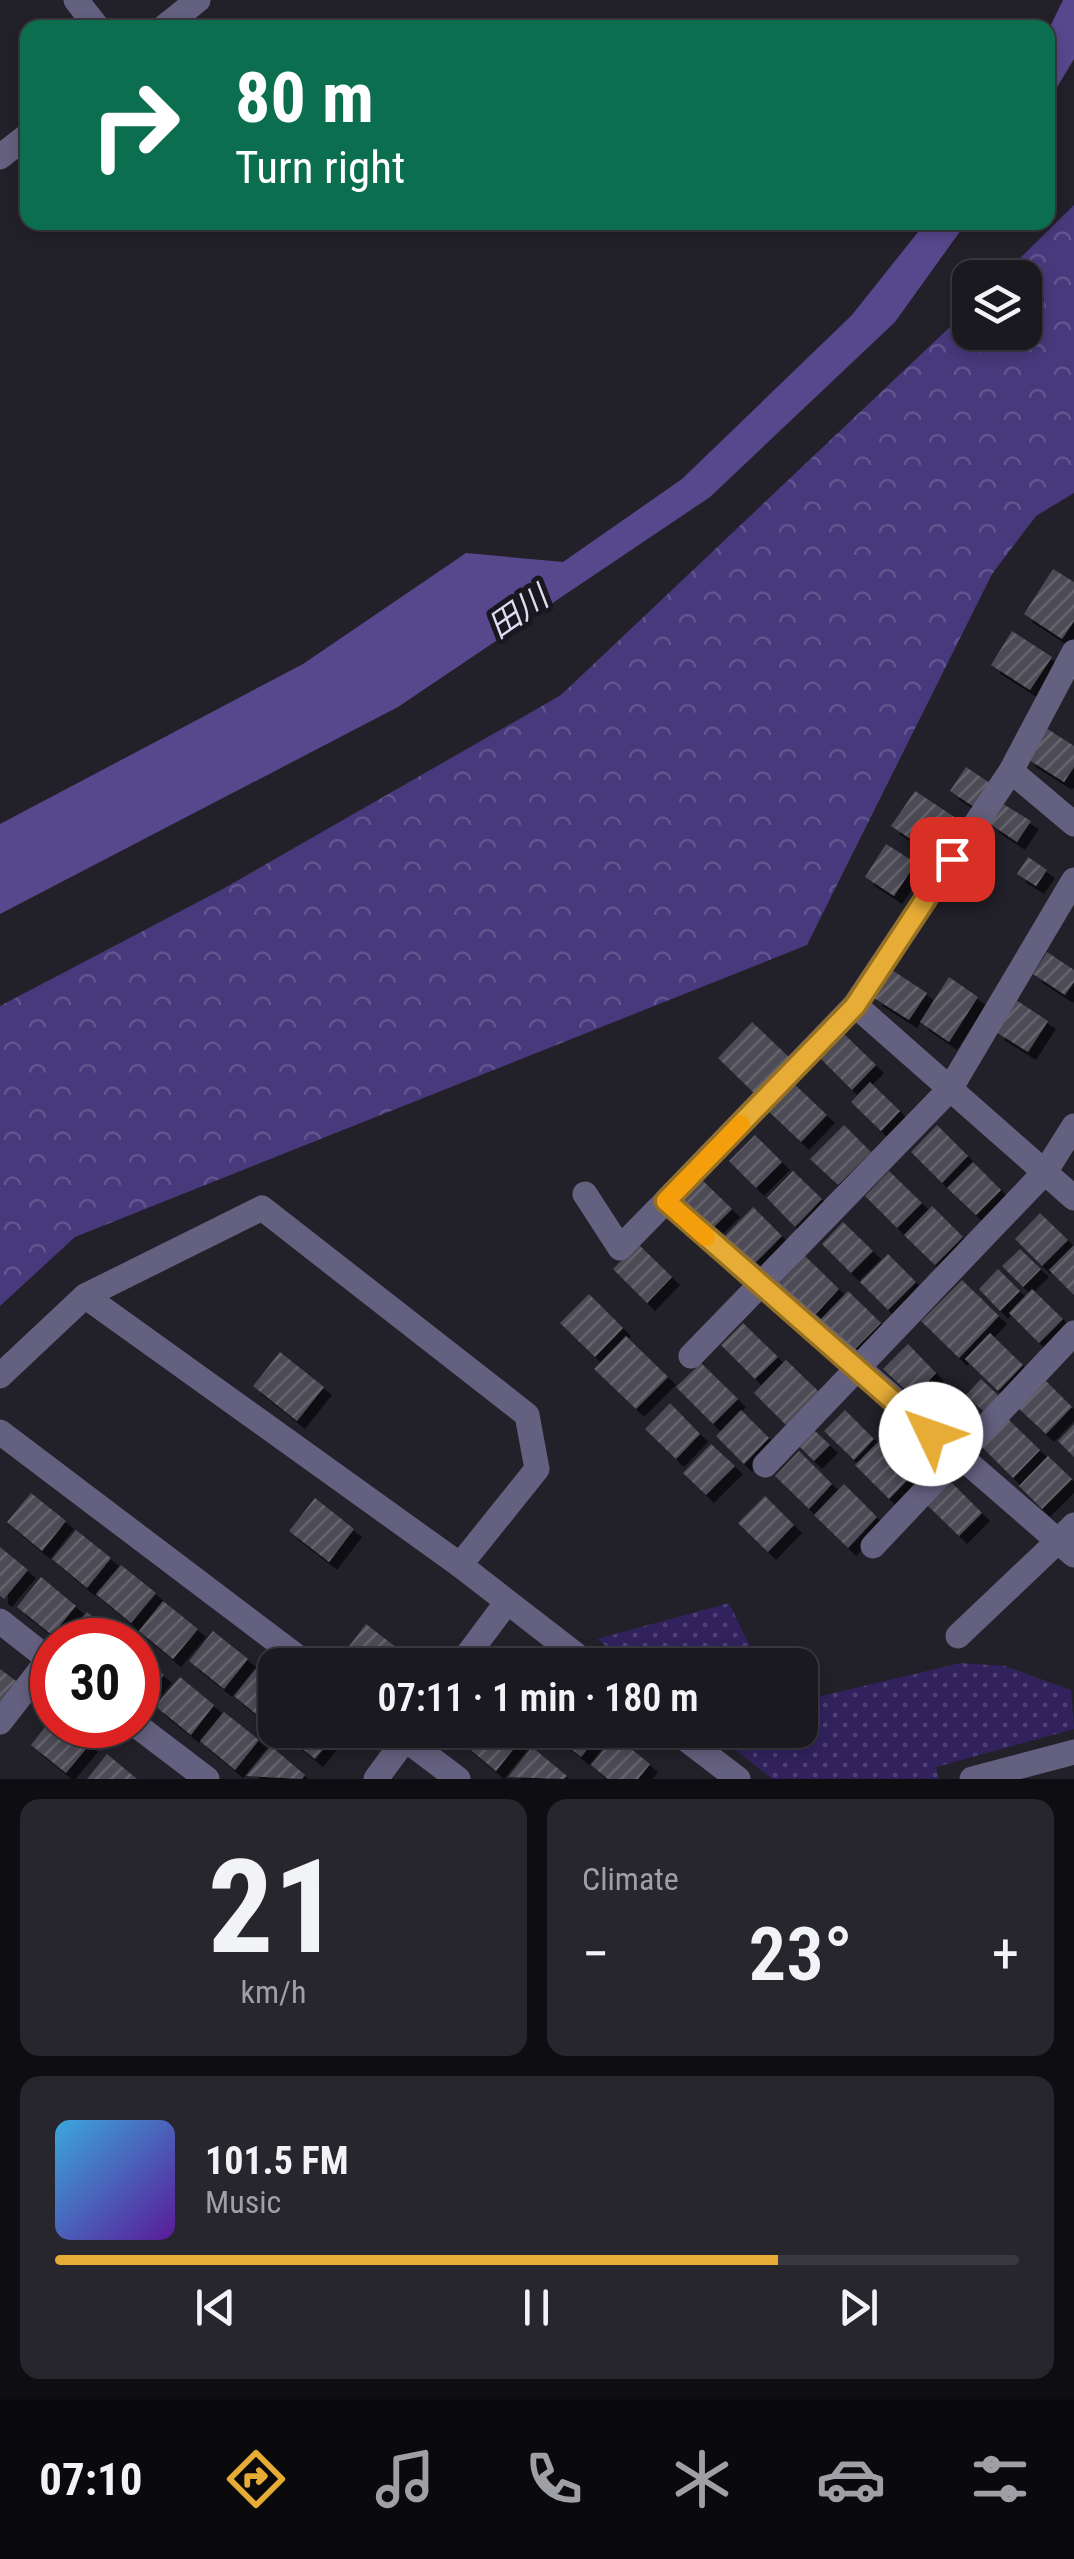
<!DOCTYPE html>
<html lang="en">
<head>
<meta charset="utf-8">
<style>
  :root { --surface:#1a1920; --page:#27262d; --text:#f1f3f6; --muted:#9fa0a5; --line:#38383e; --accent:#e6ac36 }
  body { margin:0; font-family:"Roboto Condensed","Noto Sans JP",sans-serif; background:var(--page); color:var(--text); height:100vh; display:flex; flex-direction:column; font-size:38px; white-space:nowrap }
  * { box-sizing:border-box; margin:0 }
  p { font-size:32px; color:var(--muted) }
  .icon { flex:none; width:55px; height:55px; fill:none; stroke:currentColor; stroke-width:2; stroke-linecap:round; stroke-linejoin:round }
  .map { position:relative; height:1779px; overflow:hidden }
  .details { display:flex; flex-direction:column; gap:20px; padding:20px; background:#0e0e12; flex:1 }
  .details>* { flex:none }
  .guide { position:absolute; left:20px; top:20px; width:1035px; height:210px; border-radius:20px; box-shadow:0 5px 15px #0003,0 0 0 2px var(--line); background:#0b6e4f; color:#fff; overflow:hidden }
  .fabs { position:absolute; left:952px; top:260px; display:grid; gap:20px }
  .fabs a { display:grid; place-items:center; width:90px; height:90px; border-radius:20px; background:var(--surface); box-shadow:0 5px 15px #0003,0 0 0 2px var(--line); font-size:50px }
  .speed { position:absolute; left:30px; top:1618px; display:flex; gap:20px; font-size:50px; font-weight:700; text-align:center }
  .speed>* { display:grid; place-content:center; width:130px; height:130px; border-radius:50%; background:var(--surface); box-shadow:0 5px 15px #0003,0 0 0 2px var(--line); line-height:1 }
  .speed .limit { border:15px solid #d22; background:#fff; color:#111 }
  .pin { position:absolute; display:grid; place-items:center; width:85px; height:85px; color:#fff; margin:-42px; border-radius:20px; box-shadow:0 5px 15px #0006 }
  .me { position:absolute; width:110px; margin:-55px; rotate:312deg; stroke-linejoin:round; filter:drop-shadow(0 0 8px #0008) }
  .turn { display:flex; align-items:center; gap:35px; height:210px; padding:0 50px; font-size:45px }
  .turn .icon { width:130px; height:130px; stroke-width:2.5 }
  .turn b { display:block; font-size:70px; line-height:85px }
  .big { font-size:75px; font-weight:600; line-height:1.1 }
  .details .tile { flex:1; display:flex; flex-direction:column; justify-content:center; gap:15px; min-width:0; padding:0 35px; border-radius:20px; background:var(--page) }
  .details .dial { align-items:center; gap:0 }
  .dial b { font-size:130px; line-height:1 }
  .song { display:flex; align-items:center; gap:30px }
  .cover { width:120px; height:120px; border-radius:15px; background:linear-gradient(135deg,hsl(200 70% 55%),hsl(270 70% 35%)) }
  .played { height:10px; border-radius:5px; background:linear-gradient(90deg,var(--accent) 75%,var(--line) 75%) }
  .keys { display:flex; justify-content:space-around; direction:ltr }
  .heat { display:flex; justify-content:space-between; align-items:center; font-size:55px; direction:ltr }
  .details .tiles { flex:1; display:grid; gap:20px; grid-template-columns:1fr 1fr }
  .tile:last-child { grid-column:span 2 }
  .trip { position:absolute; left:258px; top:1648px; width:560px; height:100px; border-radius:20px; background:var(--surface); box-shadow:0 5px 15px #0003,0 0 0 2px var(--line); font-weight:600; line-height:100px; text-align:center }
  .tab-bar { display:flex; height:160px; justify-content:space-around; align-items:center; background:#0a0a0d; color:var(--muted) }
  .tab-bar .icon { width:70px; height:70px }
  .tab-bar .selected { color:var(--accent) }
  .tab-bar b { font-size:45px; color:var(--text) }
  .map>svg:first-child { display:block }
</style>
</head>
<body>
<div class="map">
<svg width="1074" height="1779" viewBox="0 0 1074 1779">
  <defs>
    <pattern id="forest-crowns" width="20" height="18" patternUnits="userSpaceOnUse" patternTransform="scale(2.5)"><rect width="20" height="18" fill="#48397c"/><path d="M2 6a3 3 0 1 1 6 0M12 15a3 3 0 1 1 6 0" fill="none" stroke="#62558e"/></pattern>
    <pattern id="park-dots" width="8" height="8" patternUnits="userSpaceOnUse" patternTransform="scale(2.5)"><rect width="8" height="8" fill="#31225d"/><path d="M2 2h.1M6 6h.1" fill="none" stroke="#4e4274" stroke-width="1.8" stroke-linecap="round"/></pattern>
    <pattern id="building-hatch" width="6" height="6" patternUnits="userSpaceOnUse" patternTransform="scale(2.5)"><rect width="6" height="6" fill="#4d4b55"/><path d="M-1 1l2-2M0 6l6-6M5 7l2-2" fill="none" stroke="#66646d"/></pattern>
    <filter id="shadow"><feDropShadow dx="8" dy="8" stdDeviation="0" flood-color="#0009"/></filter>
  </defs>
  <rect width="100%" height="100%" fill="#22212a"/>
  <polygon fill="url(#forest-crowns)" points="1074,205 1074,493 1036,516 992,574 807,945 75,1237 0,1306 0,1006 221,890 561,695 970,308 970,332 1025,332 1025,278 1001,277"/>
  <g fill="url(#park-dots)">
    <polygon points="729,1603 759,1665 630,1665 597,1639"/>
    <polygon points="961,1663 1005,1666 1071,1690 1074,1729 936,1767 939,1779 772,1779 711,1730 800,1730 800,1701"/>
  </g>
  <g fill="#57488d">
    <polygon points="1063,0 1074,0 1074,59 1048,102 1048,31"/>
    <polygon points="926,222 966,223 895,322 710,497 398,707 0,914 0,824 303,664 466,553 563,562 682,479 852,315"/>
  </g>
  <g fill="url(#building-hatch)" filter="url(#shadow)">
    <polygon points="1053,569 1074,582 1074,621 1062,639 1024,614"/>
    <polygon points="1012,631 1052,657 1030,690 991,665"/>
    <polygon points="1046,728 1074,746 1074,767 1064,782 1026,758"/>
    <polygon points="966,767 993,785 977,809 950,791"/>
    <polygon points="915,791 962,822 939,858 891,826"/>
    <polygon points="1003,804 1031,821 1017,842 990,824"/>
    <polygon points="886,844 916,863 894,896 865,877"/>
    <polygon points="1028,857 1047,870 1036,886 1017,874"/>
    <polygon points="1047,952 1074,970 1074,982 1065,995 1033,974"/>
    <polygon points="892,970 927,993 909,1020 874,998"/>
    <polygon points="949,977 978,997 949,1042 920,1022"/>
    <polygon points="1016,1000 1048,1021 1028,1052 996,1032"/>
    <polygon points="752,1022 790,1058 755,1094 718,1058"/>
    <polygon points="844,1034 876,1065 852,1090 820,1058"/>
    <polygon points="792,1082 827,1115 801,1142 766,1109"/>
    <polygon points="870,1082 900,1111 881,1131 851,1102"/>
    <polygon points="844,1125 871,1152 838,1185 810,1159"/>
    <polygon points="937,1125 968,1156 942,1183 911,1152"/>
    <polygon points="755,1135 782,1162 756,1188 729,1161"/>
    <polygon points="973,1162 1001,1190 976,1215 947,1188"/>
    <polygon points="793,1171 822,1199 795,1227 767,1198"/>
    <polygon points="889,1171 922,1203 897,1228 865,1196"/>
    <polygon points="701,1179 732,1209 711,1230 680,1200"/>
    <polygon points="932,1206 963,1237 935,1265 904,1235"/>
    <polygon points="753,1207 782,1236 753,1265 724,1237"/>
    <polygon points="1040,1213 1068,1240 1042,1266 1015,1239"/>
    <polygon points="843,1222 873,1251 851,1273 822,1244"/>
    <polygon points="638,1244 672,1277 647,1303 613,1269"/>
    <polygon points="1074,1245 1074,1295 1049,1270"/>
    <polygon points="1020,1249 1041,1269 1023,1287 1002,1266"/>
    <polygon points="888,1254 916,1282 888,1310 860,1282"/>
    <polygon points="805,1256 839,1289 813,1317 779,1284"/>
    <polygon points="998,1269 1020,1291 1000,1311 979,1289"/>
    <polygon points="962,1280 999,1316 959,1358 921,1321"/>
    <polygon points="1032,1289 1063,1319 1039,1343 1009,1313"/>
    <polygon points="848,1291 881,1323 852,1352 820,1320"/>
    <polygon points="589,1294 623,1328 595,1357 560,1323"/>
    <polygon points="743,1323 778,1357 755,1379 721,1345"/>
    <polygon points="990,1333 1023,1365 998,1391 965,1359"/>
    <polygon points="626,1336 668,1377 636,1409 594,1369"/>
    <polygon points="908,1344 936,1373 913,1397 883,1369"/>
    <polygon points="280,1352 324,1387 297,1421 253,1386"/>
    <polygon points="786,1360 819,1392 786,1425 754,1393"/>
    <polygon points="701,1363 738,1399 713,1424 676,1387"/>
    <polygon points="1043,1378 1072,1407 1046,1434 1016,1406"/>
    <polygon points="981,1379 999,1396 984,1412 966,1395"/>
    <polygon points="938,1383 970,1414 951,1435 918,1403"/>
    <polygon points="670,1403 700,1434 676,1459 645,1429"/>
    <polygon points="741,1410 769,1438 744,1464 716,1436"/>
    <polygon points="845,1410 874,1439 854,1460 824,1431"/>
    <polygon points="1009,1420 1040,1450 1013,1478 982,1447"/>
    <polygon points="1074,1424 1074,1457 1058,1441"/>
    <polygon points="814,1430 830,1445 814,1461 799,1446"/>
    <polygon points="888,1432 922,1465 889,1499 855,1465"/>
    <polygon points="711,1444 735,1466 706,1495 683,1473"/>
    <polygon points="799,1451 832,1484 809,1509 775,1476"/>
    <polygon points="1048,1456 1072,1479 1042,1509 1019,1486"/>
    <polygon points="950,1481 982,1513 959,1536 927,1505"/>
    <polygon points="844,1484 877,1517 848,1548 814,1515"/>
    <polygon points="31,1493 66,1521 42,1551 7,1522"/>
    <polygon points="765,1496 794,1525 768,1552 738,1523"/>
    <polygon points="315,1498 354,1529 329,1562 289,1531"/>
    <polygon points="76,1530 111,1558 87,1588 52,1559"/>
    <polygon points="0,1547 28,1570 4,1599 0,1596"/>
    <polygon points="121,1565 156,1593 131,1623 96,1594"/>
    <polygon points="41,1577 76,1606 52,1635 17,1607"/>
    <polygon points="163,1601 198,1629 173,1659 139,1631"/>
    <polygon points="87,1612 122,1640 64,1640"/>
    <polygon points="366,1624 406,1655 399,1665 337,1662"/>
    <polygon points="213,1631 248,1659 224,1689 189,1661"/>
    <polygon points="138,1653 164,1675 140,1704 138,1703"/>
    <polygon points="258,1666 275,1680 275,1716 268,1724 234,1696"/>
    <polygon points="0,1669 20,1684 0,1709"/>
    <polygon points="180,1677 214,1705 191,1735 155,1706"/>
    <polygon points="224,1712 259,1740 235,1770 200,1741"/>
    <polygon points="52,1718 52,1725 67,1725 90,1744 66,1773 31,1745"/>
    <polygon points="279,1730 339,1730 315,1759"/>
    <polygon points="471,1730 506,1730 520,1741 496,1771 461,1742"/>
    <polygon points="548,1730 603,1730 581,1757"/>
    <polygon points="615,1736 650,1764 638,1779 608,1779 591,1765"/>
    <polygon points="271,1746 305,1775 302,1779 246,1776"/>
    <polygon points="532,1747 567,1776 564,1779 508,1777"/>
    <polygon points="107,1754 137,1779 87,1779"/>
  </g>
  <g fill="none" stroke-linecap="round" stroke-linejoin="round">
    <g stroke="#64607f" stroke-width="25">
      <polyline points="76,0 98,28"/>
      <polyline points="163,28 198,0"/>
      <polyline points="0,157 28,135"/>
      <polyline points="1074,652 1011,771 855,1005 666,1201 1058,1541 1074,1525"/>
      <polyline points="1011,771 1074,824"/>
      <polyline points="855,1005 1074,1198"/>
      <polyline points="585,1194 620,1248 666,1201"/>
      <polyline points="85,1296 460,1565"/>
      <polyline points="691,1356 950,1089 1074,880"/>
      <polyline points="0,1376 85,1296 262,1208 527,1415 537,1469 460,1565 589,1665"/>
      <polyline points="0,1432 308,1665"/>
      <polyline points="765,1465 1045,1172 1074,1126"/>
      <polyline points="873,1546 1074,1333"/>
      <polyline points="0,1621 52,1662"/>
      <polyline points="958,1636 1058,1541 1074,1555"/>
      <polyline points="460,1665 507,1602"/>
      <polyline points="0,1722 49,1659"/>
      <polyline points="136,1725 207,1779"/>
      <polyline points="393,1730 458,1779"/>
      <polyline points="674,1730 738,1779"/>
      <polyline points="376,1779 412,1730"/>
      <polyline points="972,1779 1074,1752"/>
    </g>
  </g>
  <g fill="none" stroke-linecap="round" stroke-linejoin="round">
    <defs>
      <polyline id="route" points="931,1434 666,1201 855,1006 952,859"/>
    </defs>
    <use href="#route" stroke="#967023" stroke-width="25"/>
    <use href="#route" stroke="#e6ac36" stroke-width="18"/>
    <polyline stroke="#f59e0b" stroke-width="18" points="706,1237 666,1201 741,1124"/>
  </g>
  <g text-anchor="middle" dominant-baseline="central" stroke-width="10" stroke-linejoin="round" paint-order="stroke">
    <g font-size="32" font-style="italic" fill="#dedcf0" stroke="#191820">
      <text transform="translate(518 612) rotate(-35)">田川</text>
    </g>
  </g>
</svg>
<div class="fabs">
<a><svg class="icon" aria-label="layers" viewBox="0 0 24 24"><path d="M12 4l9 5-9 5-9-5zM3 14l9 5 9-5"/></svg></a>
</div>
<div class="speed"><div class="limit">30</div></div>
<div class="pin" style="left:952px;top:859px;background:#d93025"><svg class="icon" aria-label="arrive" viewBox="0 0 24 24"><path d="M6 21V4h12l-3 4 3 4H6"/></svg></div>
<svg class="me" style="left:931px;top:1434px" viewBox="-20 -20 40 40"><circle r="19" fill="#fff"/><path d="M0-13L10 11 0 6-10 11z" fill="#e6ac36"/></svg>
<div class="trip">07:11 · 1 min · 180 m</div>
<div class="guide">
<div class="turn"><svg class="icon" aria-label="right" viewBox="0 0 24 24"><path d="M7 20v-9h11M14 6l5 5-5 5"/></svg><div><b>80 m</b>Turn right</div></div>
</div>
</div>
<section class="details">
<div class="tiles">
<div class="tile dial"><b>21</b><p>km/h</p></div>
<div class="tile"><p>Climate</p>
<div class="heat"><a>−</a><b class="big">23°</b><a>+</a></div>
</div>
<div class="tile">
<div class="song"><i class="cover"></i><div><b>101.5 FM</b><p>Music</p></div></div>
<div class="played"></div>
<div class="keys"><svg class="icon" aria-label="previous" viewBox="0 0 24 24"><path d="M18 5L8 12l10 7zM5 5v14"/></svg><svg class="icon" aria-label="pause" viewBox="0 0 24 24"><path d="M8 5v14M16 5v14"/></svg><svg class="icon" aria-label="next" viewBox="0 0 24 24"><path d="M6 5l10 7-10 7zM19 5v14"/></svg></div>
</div>
</div>
</section>
<nav class="tab-bar">
<b>07:10</b>
<svg class="icon selected" aria-label="directions" viewBox="0 0 24 24"><path d="M12 3l9 9-9 9-9-9zM9 14v-3h6M13 9l2 2-2 2"/></svg>
<svg class="icon" aria-label="music" viewBox="0 0 24 24"><path d="M9 18V5l10-2v13"/><circle cx="6" cy="18" r="3"/><circle cx="16" cy="16" r="3"/></svg>
<svg class="icon" aria-label="phone" viewBox="0 0 24 24"><path d="M5 4h4l2 5-3 2q2 4 5 5l2-3 5 2v4C11 20 4 13 5 4z"/></svg>
<svg class="icon" aria-label="climate" viewBox="0 0 24 24"><path d="M12 3v18M4 7l16 10M4 17L20 7"/></svg>
<svg class="icon" aria-label="car" viewBox="0 0 24 24"><path d="M5 17H2v-5l4-1 3-4h7l3 4 3 1v5h-3M9 17h6M6 11h13"/><circle cx="7" cy="17" r="2"/><circle cx="17" cy="17" r="2"/></svg>
<svg class="icon" aria-label="filters" viewBox="0 0 24 24"><path d="M4 7h16M4 17h16"/><circle cx="9" cy="7" r="2"/><circle cx="15" cy="17" r="2"/></svg>
</nav>
</body>
</html>
